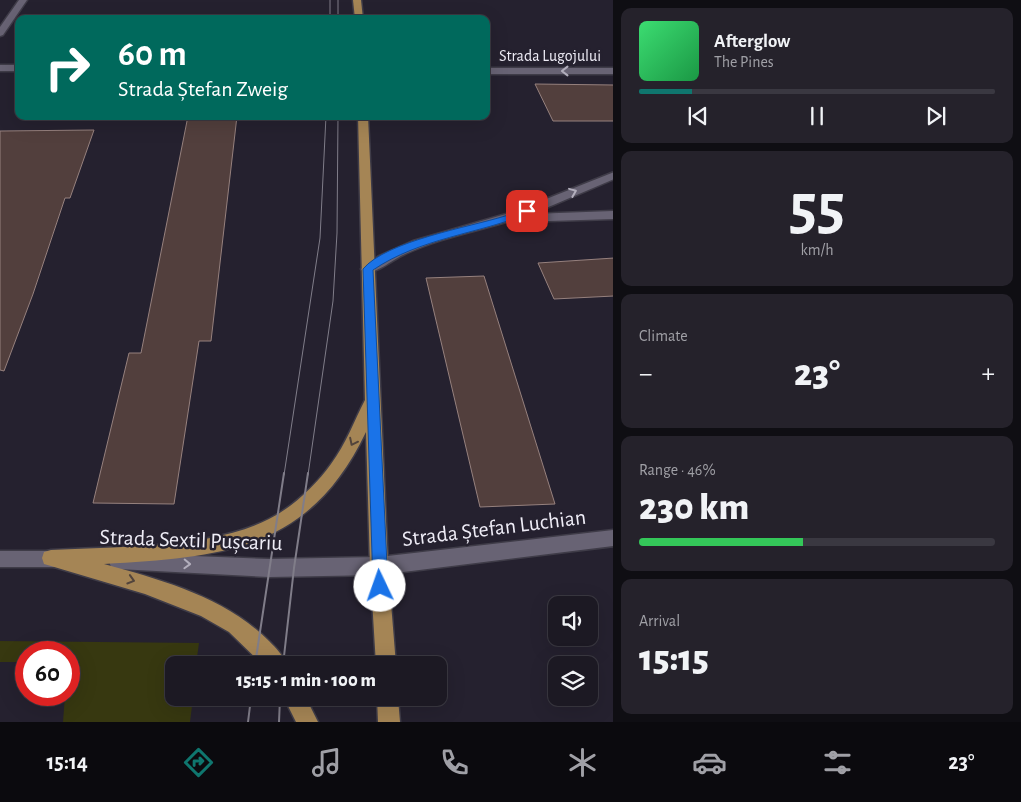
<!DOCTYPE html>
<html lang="en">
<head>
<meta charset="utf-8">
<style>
  :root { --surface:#1c1923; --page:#25222b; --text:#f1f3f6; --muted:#a0a0a6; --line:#3a3841; --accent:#0f766e }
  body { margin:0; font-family:"Alegreya Sans",sans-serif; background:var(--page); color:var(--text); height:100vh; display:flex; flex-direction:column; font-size:19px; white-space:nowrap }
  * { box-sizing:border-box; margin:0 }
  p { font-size:16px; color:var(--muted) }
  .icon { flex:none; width:28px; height:28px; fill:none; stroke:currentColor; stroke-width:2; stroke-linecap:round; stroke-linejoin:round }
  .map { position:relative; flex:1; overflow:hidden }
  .side { display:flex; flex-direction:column; gap:8px; padding:8px; background:#0f0e13; width:408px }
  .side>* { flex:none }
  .hud { position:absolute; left:15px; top:15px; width:475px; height:105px; border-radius:10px; box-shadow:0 5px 20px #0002,0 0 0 1px var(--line); background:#00695c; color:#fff; overflow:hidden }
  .tools { position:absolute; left:548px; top:596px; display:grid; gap:10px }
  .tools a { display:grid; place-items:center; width:50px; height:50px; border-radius:10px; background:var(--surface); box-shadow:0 5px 20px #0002,0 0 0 1px var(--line); font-size:25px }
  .speed { position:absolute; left:15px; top:641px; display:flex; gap:10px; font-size:25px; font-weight:700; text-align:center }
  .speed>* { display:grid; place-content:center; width:65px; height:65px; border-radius:50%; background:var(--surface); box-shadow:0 5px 20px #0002,0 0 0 1px var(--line); line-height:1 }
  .speed .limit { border:8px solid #d22; background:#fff; color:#111 }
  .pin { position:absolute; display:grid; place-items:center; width:42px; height:42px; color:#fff; margin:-21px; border-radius:10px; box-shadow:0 2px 8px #0006 }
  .me { position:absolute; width:55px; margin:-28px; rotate:357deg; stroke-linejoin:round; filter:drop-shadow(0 0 4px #0008) }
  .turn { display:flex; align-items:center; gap:18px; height:105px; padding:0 20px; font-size:22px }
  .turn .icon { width:65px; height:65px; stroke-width:2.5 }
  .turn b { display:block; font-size:35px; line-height:42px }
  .big { font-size:38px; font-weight:800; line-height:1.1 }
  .side .widget { flex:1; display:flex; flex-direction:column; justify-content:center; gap:8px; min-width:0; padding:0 18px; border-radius:10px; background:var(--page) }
  .side .dial { align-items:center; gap:0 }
  .dial b { font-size:65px; line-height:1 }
  .song { display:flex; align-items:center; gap:15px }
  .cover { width:60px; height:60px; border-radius:8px; background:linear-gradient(135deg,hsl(140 70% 55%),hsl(140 70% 35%)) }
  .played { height:5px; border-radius:2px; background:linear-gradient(90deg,var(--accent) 15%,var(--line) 15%) }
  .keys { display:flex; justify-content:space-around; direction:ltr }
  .heat { display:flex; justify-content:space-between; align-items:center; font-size:28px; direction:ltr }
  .charge { height:8px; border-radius:4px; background:linear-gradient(90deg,#34c759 46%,var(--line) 0) }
  .trip { position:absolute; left:165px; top:656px; width:282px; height:50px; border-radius:10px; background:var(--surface); box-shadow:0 5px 20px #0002,0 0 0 1px var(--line); font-weight:800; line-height:50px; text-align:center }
  .tab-bar { display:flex; height:80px; justify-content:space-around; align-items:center; background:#0b0a0e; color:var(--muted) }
  .tab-bar .icon { width:35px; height:35px }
  .tab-bar .current { color:var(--accent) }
  .tab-bar b { font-size:22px; color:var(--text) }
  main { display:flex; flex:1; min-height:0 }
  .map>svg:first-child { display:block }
</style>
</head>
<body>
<main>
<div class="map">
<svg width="614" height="722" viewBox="0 0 614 722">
  <rect width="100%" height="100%" fill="#25212f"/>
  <polygon fill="#373810" points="0,641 199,643 196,665 174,665 174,698 193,698 190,722 63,722 65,695 69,695 69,652 26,652 26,662 0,662"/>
  <g fill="#523f3d" stroke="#96817e">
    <polygon points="535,84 614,85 614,121 553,121"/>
    <polygon points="188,116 237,116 211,341 199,341 174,504 93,503 129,353 141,353"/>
    <polygon points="94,130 70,198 65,198 33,294 4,371 0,370 0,131"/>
    <polygon points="614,258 614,296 554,299 538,263"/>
    <polygon points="484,276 555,504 480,507 426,278"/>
  </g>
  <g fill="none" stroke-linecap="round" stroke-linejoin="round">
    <defs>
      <g id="minor">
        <polygon points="19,0 27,0 3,35 0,36 0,27"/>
        <rect x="0" y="65" width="19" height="6"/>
        <rect x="486" y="68" width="128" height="6"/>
        <path d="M 614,172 L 614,179 L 532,214 L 614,211 L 614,219 L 518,222 L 513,220 C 477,231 439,238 405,254 C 393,259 376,275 363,272 L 361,269 L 379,256 L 413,241 L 516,211 Z"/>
        <polygon points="614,530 614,546 379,575 372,572 370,566 372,560 379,557"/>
      </g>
      <g id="tertiary">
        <polygon points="0,551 63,551 70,553 72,559 70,565 63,567 0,567"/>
        <polygon points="118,553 269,559 379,557 386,560 388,566 386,572 379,575 269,577 118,569 111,567 109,561 111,555"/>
      </g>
      <g id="primary">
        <polygon points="353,0 361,0 363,19 355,19"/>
        <path d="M 358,116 L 368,116 L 388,566 L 396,665 L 376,665 L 370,566 L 366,432 C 309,551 222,557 104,564 C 162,580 225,597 269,641 C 276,648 283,655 287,665 L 263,665 L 229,632 L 201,616 L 145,594 L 51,566 L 44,564 L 42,558 L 44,552 L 51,550 C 117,546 210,549 269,519 C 293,507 316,485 331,464 C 346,444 354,421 365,400 Z"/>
        <polygon points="284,698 306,698 318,722 296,722"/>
        <polygon points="377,698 398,698 400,722 378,722"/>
      </g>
    </defs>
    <use href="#minor" stroke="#3f3c48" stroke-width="3"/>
    <use href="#tertiary" stroke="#3f3c48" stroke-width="3"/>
    <use href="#primary" stroke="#3f3c48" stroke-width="3"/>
    <use href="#minor" fill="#686374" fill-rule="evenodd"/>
    <use href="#tertiary" fill="#686374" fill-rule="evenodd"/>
    <use href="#primary" fill="#a58555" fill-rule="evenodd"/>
    <g stroke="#807d89" stroke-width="1">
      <polyline points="330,0 330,19"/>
      <polyline points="338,0 338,19"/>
      <polyline points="284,475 320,238 326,116"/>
      <polyline points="308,475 333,301 337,233 338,116"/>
    </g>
    <g stroke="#807d89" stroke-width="2">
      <polyline points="255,665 284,473"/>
      <polyline points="283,665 294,568 308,473"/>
      <polyline points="248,722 251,698"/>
      <polyline points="279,722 280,698"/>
    </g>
  </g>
  <defs><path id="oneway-chevron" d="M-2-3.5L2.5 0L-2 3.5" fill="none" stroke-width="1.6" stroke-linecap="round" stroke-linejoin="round" transform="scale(1.25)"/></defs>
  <g stroke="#b2aebc">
    <use href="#oneway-chevron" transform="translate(565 71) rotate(180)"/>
    <use href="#oneway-chevron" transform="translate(573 192) rotate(-22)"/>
    <use href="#oneway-chevron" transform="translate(187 564) rotate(2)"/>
  </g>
  <g stroke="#52443c">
    <use href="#oneway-chevron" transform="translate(353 442) rotate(116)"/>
    <use href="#oneway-chevron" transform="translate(131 580) rotate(17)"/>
  </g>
  <path fill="#1a73e8" stroke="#114b97" d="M 527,208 L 530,209 L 530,213 C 478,234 420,238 373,270 L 388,586 L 386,590 L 380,592 L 375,590 L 373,586 L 363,269 C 386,241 470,227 505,216 C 512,214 519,210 527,208 Z"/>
  <g text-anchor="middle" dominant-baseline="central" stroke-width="5" stroke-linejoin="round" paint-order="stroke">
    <g font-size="16" fill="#eeecf6" stroke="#25212f">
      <text x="550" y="56">Strada Lugojului</text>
    </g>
    <g font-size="22" fill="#eeecf6" stroke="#25212f">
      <text transform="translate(494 528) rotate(-7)">Strada Ștefan Luchian</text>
      <text transform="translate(191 540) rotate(2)">Strada Sextil Pușcariu</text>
    </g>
  </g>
</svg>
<div class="tools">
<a><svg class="icon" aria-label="sound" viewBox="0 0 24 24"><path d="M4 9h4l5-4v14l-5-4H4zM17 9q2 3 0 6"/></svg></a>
<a><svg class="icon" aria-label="layers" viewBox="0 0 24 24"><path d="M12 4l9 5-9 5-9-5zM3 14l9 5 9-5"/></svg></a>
</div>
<div class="speed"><div class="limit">60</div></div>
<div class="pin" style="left:527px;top:211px;background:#d93025"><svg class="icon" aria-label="arrive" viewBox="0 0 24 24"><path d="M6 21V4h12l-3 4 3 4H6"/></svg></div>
<svg class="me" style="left:380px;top:586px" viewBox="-20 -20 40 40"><circle r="19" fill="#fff"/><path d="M0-13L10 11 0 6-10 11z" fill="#1a73e8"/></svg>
<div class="trip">15:15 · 1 min · 100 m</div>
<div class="hud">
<div class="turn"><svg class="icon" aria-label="right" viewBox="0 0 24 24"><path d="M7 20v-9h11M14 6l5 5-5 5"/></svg><div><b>60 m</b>Strada Ștefan Zweig</div></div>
</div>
</div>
<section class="side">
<div class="widget">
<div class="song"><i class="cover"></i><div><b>Afterglow</b><p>The Pines</p></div></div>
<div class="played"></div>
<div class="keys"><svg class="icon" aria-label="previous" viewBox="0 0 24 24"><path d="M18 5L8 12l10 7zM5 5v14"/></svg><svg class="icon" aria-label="pause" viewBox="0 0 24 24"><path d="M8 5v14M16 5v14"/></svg><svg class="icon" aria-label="next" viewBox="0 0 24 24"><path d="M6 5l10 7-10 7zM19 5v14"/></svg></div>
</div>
<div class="widget dial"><b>55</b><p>km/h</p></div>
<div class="widget"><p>Climate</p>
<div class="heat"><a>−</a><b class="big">23°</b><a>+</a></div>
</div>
<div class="widget"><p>Range · 46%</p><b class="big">230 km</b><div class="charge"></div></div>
<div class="widget"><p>Arrival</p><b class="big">15:15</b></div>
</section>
</main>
<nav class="tab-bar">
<b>15:14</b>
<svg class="icon current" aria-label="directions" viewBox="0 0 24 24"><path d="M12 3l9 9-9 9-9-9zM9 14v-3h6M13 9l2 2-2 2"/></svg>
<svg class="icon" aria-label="music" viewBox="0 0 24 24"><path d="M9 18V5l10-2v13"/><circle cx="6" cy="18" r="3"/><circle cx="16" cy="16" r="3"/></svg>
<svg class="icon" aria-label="phone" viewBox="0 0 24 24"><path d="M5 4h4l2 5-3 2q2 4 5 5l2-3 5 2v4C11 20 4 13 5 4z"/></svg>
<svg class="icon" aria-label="climate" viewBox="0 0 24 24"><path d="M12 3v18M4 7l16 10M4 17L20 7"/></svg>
<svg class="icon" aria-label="car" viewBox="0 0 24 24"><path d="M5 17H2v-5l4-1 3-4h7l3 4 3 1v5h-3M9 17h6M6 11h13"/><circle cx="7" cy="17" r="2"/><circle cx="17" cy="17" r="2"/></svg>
<svg class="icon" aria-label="filters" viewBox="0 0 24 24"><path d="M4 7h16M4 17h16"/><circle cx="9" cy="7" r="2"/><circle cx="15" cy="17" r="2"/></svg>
<b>23°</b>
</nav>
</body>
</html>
